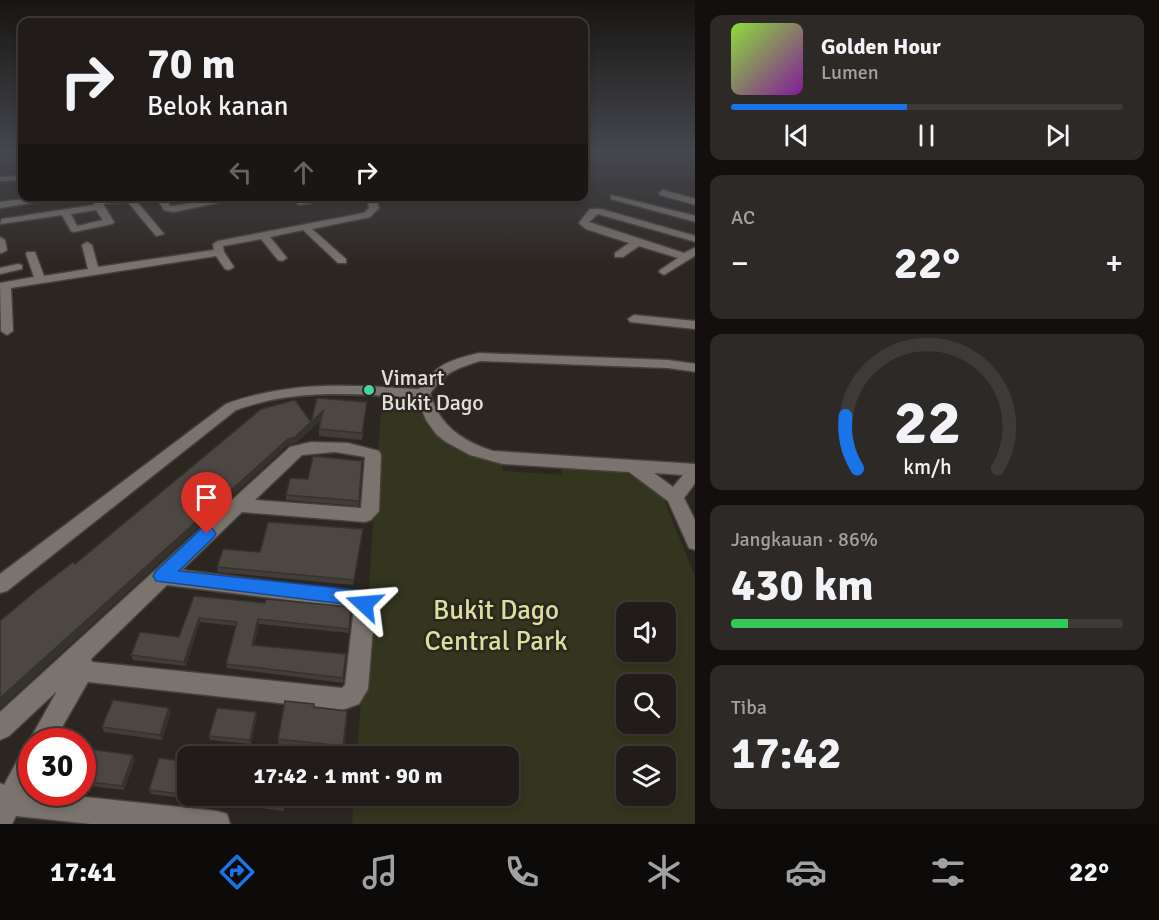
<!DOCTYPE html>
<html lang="id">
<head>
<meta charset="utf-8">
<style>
  :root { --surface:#211c19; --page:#2d2926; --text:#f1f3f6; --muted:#a2a1a2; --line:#3e3a38; --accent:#1a73e8 }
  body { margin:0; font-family:Signika,sans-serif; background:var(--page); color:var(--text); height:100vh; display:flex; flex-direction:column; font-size:22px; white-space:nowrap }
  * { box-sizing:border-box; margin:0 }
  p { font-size:20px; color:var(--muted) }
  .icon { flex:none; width:33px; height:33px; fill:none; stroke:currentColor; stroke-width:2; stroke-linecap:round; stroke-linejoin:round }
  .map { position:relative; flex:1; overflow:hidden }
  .drawer { display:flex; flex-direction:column; gap:15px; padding:15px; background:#120f0e; width:464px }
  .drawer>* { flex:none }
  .guide { position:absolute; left:18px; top:18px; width:570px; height:183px; border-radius:12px; box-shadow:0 3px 9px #0003,0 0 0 2px var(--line); background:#211c19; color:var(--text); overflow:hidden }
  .tools { position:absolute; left:616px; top:602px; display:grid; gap:12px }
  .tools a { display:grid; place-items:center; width:60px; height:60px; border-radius:12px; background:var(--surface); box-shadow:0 3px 9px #0003,0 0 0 2px var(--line); font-size:30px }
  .speed { position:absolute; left:18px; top:728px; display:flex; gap:12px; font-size:30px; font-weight:700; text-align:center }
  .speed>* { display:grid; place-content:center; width:78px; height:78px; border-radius:50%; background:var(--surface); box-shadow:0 3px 9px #0003,0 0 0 2px var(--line); line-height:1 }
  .speed .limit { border:9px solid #d22; background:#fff; color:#111 }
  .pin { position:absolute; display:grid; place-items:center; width:51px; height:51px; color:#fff; margin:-62px -26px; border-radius:50% 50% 50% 0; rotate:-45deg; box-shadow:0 0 6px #0007 }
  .pin .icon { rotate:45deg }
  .me { position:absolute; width:66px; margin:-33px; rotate:289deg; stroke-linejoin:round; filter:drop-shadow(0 0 4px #0008) }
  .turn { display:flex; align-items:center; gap:21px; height:126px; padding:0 30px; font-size:27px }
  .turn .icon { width:78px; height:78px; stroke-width:2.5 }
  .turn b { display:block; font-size:42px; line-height:51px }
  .lanes { display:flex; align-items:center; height:57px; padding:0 30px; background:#0003; justify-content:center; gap:30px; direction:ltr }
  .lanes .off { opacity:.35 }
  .big { font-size:45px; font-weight:700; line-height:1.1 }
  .drawer .widget { flex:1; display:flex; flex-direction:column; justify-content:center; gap:9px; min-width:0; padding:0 21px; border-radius:12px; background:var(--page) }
  .drawer .dial { align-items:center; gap:0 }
  .dial svg { height:156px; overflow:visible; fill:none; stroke:var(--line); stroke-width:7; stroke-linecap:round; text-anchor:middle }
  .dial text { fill:var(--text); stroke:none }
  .song { display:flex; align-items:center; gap:18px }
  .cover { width:72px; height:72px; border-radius:9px; background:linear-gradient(135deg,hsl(90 70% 55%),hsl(290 70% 35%)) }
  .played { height:6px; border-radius:3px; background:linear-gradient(90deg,var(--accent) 45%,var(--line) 45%) }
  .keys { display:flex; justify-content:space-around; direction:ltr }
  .heat { display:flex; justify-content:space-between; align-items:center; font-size:33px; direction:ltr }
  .charge { height:9px; border-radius:4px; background:linear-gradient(90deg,#34c759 86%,var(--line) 0) }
  .trip { position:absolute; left:177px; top:746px; width:342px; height:60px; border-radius:12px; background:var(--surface); box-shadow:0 3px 9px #0003,0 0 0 2px var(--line); font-weight:700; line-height:60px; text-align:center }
  .tab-bar { display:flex; height:96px; justify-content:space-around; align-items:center; background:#0d0b0a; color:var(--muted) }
  .tab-bar .icon { width:42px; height:42px }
  .tab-bar .selected { color:var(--accent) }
  .tab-bar b { font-size:27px; color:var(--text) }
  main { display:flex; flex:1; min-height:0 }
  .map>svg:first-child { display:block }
</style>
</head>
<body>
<main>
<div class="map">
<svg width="696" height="824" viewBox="0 0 696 824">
  <rect width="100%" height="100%" fill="#2c2621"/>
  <path fill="#33351e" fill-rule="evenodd" d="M 382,399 L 414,405 L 443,438 L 461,450 L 502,463 L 503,471 L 562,475 L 561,468 L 623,472 L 654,489 L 664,500 L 695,576 L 695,824 L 352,824 L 354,795 L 508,795 L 508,756 L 357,756 ZM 627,612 L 666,612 L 666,651 L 627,651 ZM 627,684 L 666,684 L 666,723 L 627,723 ZM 627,756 L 666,756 L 666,795 L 627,795 Z"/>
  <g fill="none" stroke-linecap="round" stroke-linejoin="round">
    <defs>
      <g id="street">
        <polygon points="22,176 22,180 0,181 0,177"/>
        <polygon points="663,190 696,199 696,205 660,195 659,193"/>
        <polygon points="611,195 696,216 696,222 611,199"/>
        <polygon points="46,196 75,196 0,208 0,202"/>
        <path d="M 92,196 L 101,196 L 101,199 L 133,197 L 164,234 L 156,236 L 128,202 L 103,204 L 114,222 L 112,224 L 74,232 L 71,231 L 62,215 L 0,224 L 2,219 L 94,205 ZM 96,210 L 103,220 L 77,226 L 71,214 Z"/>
        <polygon points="155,196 164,196 170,206 174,206 229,196 250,196 174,212 164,210"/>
        <polygon points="319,196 345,196 299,205 295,202"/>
        <polygon points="366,196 375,196 379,208 370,217 312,229 346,259 346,263 338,263 303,230 270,237 287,258 282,261 278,260 261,239 223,246 224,252 234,267 229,270 225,269 216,256 11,288 13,331 7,335 1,331 0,283 34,277 26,254 27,252 35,252 44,276 88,269 82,245 87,242 92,245 98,267 214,250 213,244 218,241 364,213 369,208"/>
        <polygon points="590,209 601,209 696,236 696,242 598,214 589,222 684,253 696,247 696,255 664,275 659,272 660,270 678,258 639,246 623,257 615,257 615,253 629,243 586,229 579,223"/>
        <polygon points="0,237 5,240 7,250 2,253 0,253"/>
        <polygon points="18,264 22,265 22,269 0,274 0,268"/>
        <polygon points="634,315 696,321 696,329 630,322 628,319"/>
        <path d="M 479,353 L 668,360 L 696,364 L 696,372 L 668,368 L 480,361 C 455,369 445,372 430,394 C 440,426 462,441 493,451 L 696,464 L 696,482 L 684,498 L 696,522 L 696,550 L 689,548 L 668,501 L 629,472 L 503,464 L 470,455 L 446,442 L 436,434 L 426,420 L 417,398 C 355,394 296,388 236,410 L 7,591 L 0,593 L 0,574 L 226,404 C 292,380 350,385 419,389 C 436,364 450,360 479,353 ZM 654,473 L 683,475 L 673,487 Z"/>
        <path d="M 311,442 L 348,443 L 379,451 L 381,455 L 379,511 L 371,520 L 365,522 L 242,512 L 182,570 L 369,594 L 375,604 L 368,689 L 359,704 L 342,710 L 88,682 L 54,741 L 32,741 L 32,786 L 29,791 L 217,811 L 227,814 L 230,824 L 91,824 L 16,816 L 12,824 L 0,824 L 0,783 L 4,785 L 23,750 L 31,747 L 29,741 L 57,691 L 9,736 L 0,740 L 0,712 L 290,447 ZM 335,452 L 365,457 L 361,508 L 255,500 L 302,455 ZM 167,585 L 354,608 L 345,685 L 342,688 L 92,662 L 91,659 Z"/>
      </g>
    </defs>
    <use href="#street" stroke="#46413d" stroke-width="3"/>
    <use href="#street" fill="#7b746e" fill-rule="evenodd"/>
  </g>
  <g fill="#423d39">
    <polygon points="367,402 362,440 319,436 319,429 321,420 296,443 288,445 75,564 311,422"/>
    <polygon points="362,461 359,506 286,500 286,495"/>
    <polygon points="363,529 353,585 218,572 217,567 260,552"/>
    <polygon points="194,596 351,612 349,633 259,624 254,645 346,659 343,683 227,668 226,664 236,626 200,622 186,666 133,660 131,655 179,637"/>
    <polygon points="314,704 314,707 347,720 343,755 279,748 278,739"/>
    <polygon points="171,712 162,740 104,732 102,727"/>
    <polygon points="257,716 251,744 210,740 209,736"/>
    <polygon points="82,748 135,759 124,790 82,785"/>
    <polygon points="149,790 188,795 286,795 284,811 151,794"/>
  </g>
  <g fill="#36322e">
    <polygon points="323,411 323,418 296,443 288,445 0,709 0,698 288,439 295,437"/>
    <polygon points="199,618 200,622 186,666 184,662"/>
    <polygon points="258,619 259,624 253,649 252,645"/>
    <polygon points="169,708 171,712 162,740 160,735"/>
    <polygon points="347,711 347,720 343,755 343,746"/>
    <polygon points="256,712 257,716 251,744 250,740"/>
    <polygon points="133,755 135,759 124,790 122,786"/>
    <polygon points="285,795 286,795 284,811 283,807"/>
  </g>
  <g fill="#4d4742" stroke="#36322e" stroke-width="1.5">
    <polygon points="317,398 367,402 362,433 319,429 323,411 295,437 288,439 0,698 0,621 37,590 73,562 75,564 261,409 295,400 311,422"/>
    <polygon points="313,456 362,461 359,501 286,495 290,478 308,479"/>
    <polygon points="268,522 363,529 354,580 217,567 223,549 260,552"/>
    <polygon points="194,596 265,603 266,599 351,607 349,629 258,619 252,645 346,654 343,678 226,664 237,622 199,618 184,662 131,655 140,632 179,637"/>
    <polygon points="113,700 169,708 160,735 102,727"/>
    <polygon points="285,701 314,704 314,707 347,711 343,746 278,739"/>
    <polygon points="217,708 256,712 250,740 209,736"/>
    <polygon points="82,748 133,755 122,786 82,781"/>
    <polygon points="159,758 188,762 188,795 149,790"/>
    <polygon points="191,795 285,795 283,807"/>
  </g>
  <linearGradient id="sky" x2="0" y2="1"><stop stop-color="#181512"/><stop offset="0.57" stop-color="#45474e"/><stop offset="1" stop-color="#45474e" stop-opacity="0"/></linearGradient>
  <rect width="696" height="266" fill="url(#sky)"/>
  <polygon fill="#1a73e8" stroke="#114b97" stroke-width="1.5" points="207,527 213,529 216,534 213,538 179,571 357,590 364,592 374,604 371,610 364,612 353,605 156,581 153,576 156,571 201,529"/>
  <circle fill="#47d49d" stroke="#2c2621" stroke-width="2" cx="369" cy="390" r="6"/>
  <g text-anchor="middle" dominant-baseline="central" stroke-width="5" stroke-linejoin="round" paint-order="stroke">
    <g font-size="22" fill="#e3dfdc" stroke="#2c2621" text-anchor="start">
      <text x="381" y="377">Vimart<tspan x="381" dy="25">Bukit Dago</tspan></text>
    </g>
    <g font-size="27" fill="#dadf9d" stroke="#2c2621">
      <text x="496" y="610">Bukit Dago<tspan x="496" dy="31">Central Park</tspan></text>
    </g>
  </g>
</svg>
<div class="tools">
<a><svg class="icon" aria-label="sound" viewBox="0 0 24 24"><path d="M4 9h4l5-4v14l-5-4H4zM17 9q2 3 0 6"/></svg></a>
<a><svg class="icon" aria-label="search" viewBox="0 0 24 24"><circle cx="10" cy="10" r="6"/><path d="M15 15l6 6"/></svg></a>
<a><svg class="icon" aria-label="layers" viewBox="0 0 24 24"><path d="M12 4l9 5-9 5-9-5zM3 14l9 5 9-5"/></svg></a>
</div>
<div class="speed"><div class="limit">30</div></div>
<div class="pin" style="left:207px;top:534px;background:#d93025"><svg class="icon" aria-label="arrive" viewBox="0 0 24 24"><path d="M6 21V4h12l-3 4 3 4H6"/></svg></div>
<svg class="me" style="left:364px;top:604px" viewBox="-20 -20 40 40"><path d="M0-17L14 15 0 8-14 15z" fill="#1a73e8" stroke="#fff" stroke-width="4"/></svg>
<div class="trip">17:42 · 1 mnt · 90 m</div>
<div class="guide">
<div class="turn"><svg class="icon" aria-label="right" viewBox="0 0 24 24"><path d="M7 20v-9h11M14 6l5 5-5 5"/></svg><div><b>70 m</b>Belok kanan</div></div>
<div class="lanes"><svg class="icon off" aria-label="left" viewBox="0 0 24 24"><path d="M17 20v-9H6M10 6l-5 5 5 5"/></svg><svg class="icon off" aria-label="ahead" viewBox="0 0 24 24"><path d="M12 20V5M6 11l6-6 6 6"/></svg><svg class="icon" aria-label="right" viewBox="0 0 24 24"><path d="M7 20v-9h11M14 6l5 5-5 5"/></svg></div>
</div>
</div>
<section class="drawer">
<div class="widget">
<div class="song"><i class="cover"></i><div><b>Golden Hour</b><p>Lumen</p></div></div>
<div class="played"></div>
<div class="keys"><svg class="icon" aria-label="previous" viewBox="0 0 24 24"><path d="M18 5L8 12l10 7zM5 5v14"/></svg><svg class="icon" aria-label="pause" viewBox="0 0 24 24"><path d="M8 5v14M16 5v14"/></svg><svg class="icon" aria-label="next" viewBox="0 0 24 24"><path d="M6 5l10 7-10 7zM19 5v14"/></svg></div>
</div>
<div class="widget"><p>AC</p>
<div class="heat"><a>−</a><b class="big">22°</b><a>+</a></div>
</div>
<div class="widget dial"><svg viewBox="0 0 100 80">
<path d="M14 69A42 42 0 1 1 86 69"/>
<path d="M14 69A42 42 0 0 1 8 42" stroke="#1a73e8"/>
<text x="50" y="56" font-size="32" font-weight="700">22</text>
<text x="50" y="72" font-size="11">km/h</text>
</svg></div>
<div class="widget"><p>Jangkauan · 86%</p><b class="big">430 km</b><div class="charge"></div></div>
<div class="widget"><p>Tiba</p><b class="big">17:42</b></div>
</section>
</main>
<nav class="tab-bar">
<b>17:41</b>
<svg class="icon selected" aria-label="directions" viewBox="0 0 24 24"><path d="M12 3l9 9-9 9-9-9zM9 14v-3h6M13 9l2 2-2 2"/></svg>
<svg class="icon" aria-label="music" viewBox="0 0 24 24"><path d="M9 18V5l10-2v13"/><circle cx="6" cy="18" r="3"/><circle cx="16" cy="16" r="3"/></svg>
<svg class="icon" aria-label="phone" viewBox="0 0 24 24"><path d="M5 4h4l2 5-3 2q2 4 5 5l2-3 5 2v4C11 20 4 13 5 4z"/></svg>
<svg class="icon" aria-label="climate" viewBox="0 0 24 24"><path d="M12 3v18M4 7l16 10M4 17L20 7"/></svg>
<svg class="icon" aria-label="car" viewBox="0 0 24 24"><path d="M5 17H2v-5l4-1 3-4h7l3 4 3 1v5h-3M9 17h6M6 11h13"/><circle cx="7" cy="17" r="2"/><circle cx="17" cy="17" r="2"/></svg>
<svg class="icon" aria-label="filters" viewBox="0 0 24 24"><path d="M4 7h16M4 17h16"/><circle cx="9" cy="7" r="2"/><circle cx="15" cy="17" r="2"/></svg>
<b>22°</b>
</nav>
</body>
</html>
